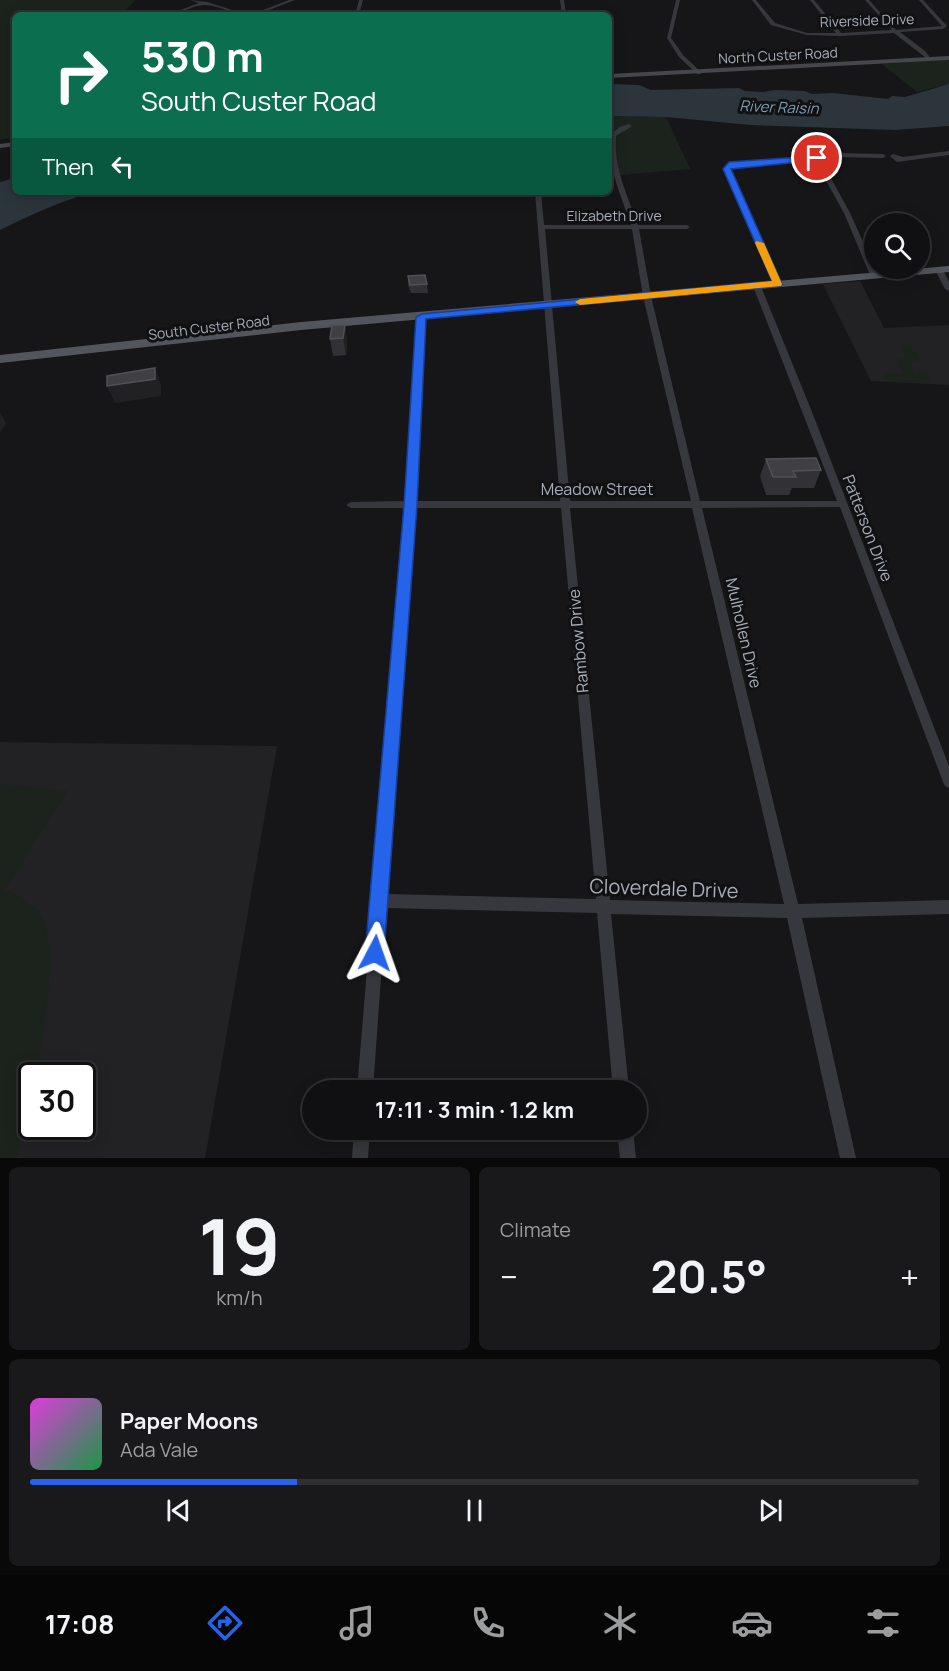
<!DOCTYPE html>
<html lang="en">
<head>
<meta charset="utf-8">
<style>
  :root { --surface:#101012; --page:#19191b; --text:#f1f3f6; --muted:#9c9d9f; --line:#303032; --accent:#2563eb }
  body { margin:0; font-family:Manrope,sans-serif; background:var(--page); color:var(--text); height:100vh; display:flex; flex-direction:column; font-size:22px; white-space:nowrap }
  * { box-sizing:border-box; margin:0 }
  p { font-size:20px; color:var(--muted) }
  .icon { flex:none; width:33px; height:33px; fill:none; stroke:currentColor; stroke-width:2; stroke-linecap:round; stroke-linejoin:round }
  .map { position:relative; height:1158px; overflow:hidden }
  .side { display:flex; flex-direction:column; gap:9px; padding:9px; background:#09090a; flex:1 }
  .side>* { flex:none }
  .guide { position:absolute; left:12px; top:12px; width:600px; height:183px; border-radius:9px; box-shadow:0 3px 15px #0003,0 0 0 2px var(--line); background:#0b6e4f; color:#fff; overflow:hidden }
  .buttons { position:absolute; left:864px; top:213px; display:grid; gap:12px }
  .buttons a { display:grid; place-items:center; width:66px; height:66px; border-radius:50%; background:var(--surface); box-shadow:0 3px 15px #0003,0 0 0 2px var(--line); font-size:30px }
  .speed { position:absolute; left:18px; top:1062px; display:flex; gap:12px; font-size:30px; font-weight:700; text-align:center }
  .speed>* { display:grid; place-content:center; width:78px; height:78px; border-radius:50%; background:var(--surface); box-shadow:0 3px 15px #0003,0 0 0 2px var(--line); line-height:1 }
  .speed .limit { border:3px solid #111; border-radius:9px; background:#fff; color:#111 }
  .pin { position:absolute; display:grid; place-items:center; width:51px; height:51px; color:#fff; margin:-26px; border:3px solid #fff; border-radius:50%; box-shadow:0 2px 6px #0007 }
  .me { position:absolute; width:66px; margin:-33px; rotate:4deg; stroke-linejoin:round; filter:drop-shadow(0 0 4px #0008) }
  .turn { display:flex; align-items:center; gap:21px; height:126px; padding:0 30px; font-size:27px }
  .turn .icon { width:78px; height:78px; stroke-width:2.5 }
  .turn b { display:block; font-size:42px; line-height:51px }
  .then { display:flex; align-items:center; height:57px; padding:0 30px; background:#0003; gap:12px; font-size:22px }
  .big { font-size:45px; font-weight:700; line-height:1.1 }
  .side .card { flex:1; display:flex; flex-direction:column; justify-content:center; gap:9px; min-width:0; padding:0 21px; border-radius:9px; background:var(--page) }
  .side .dial { align-items:center; gap:0 }
  .dial b { font-size:78px; line-height:1 }
  .song { display:flex; align-items:center; gap:18px }
  .cover { width:72px; height:72px; border-radius:9px; background:linear-gradient(135deg,hsl(300 70% 55%),hsl(140 70% 35%)) }
  .played { height:6px; border-radius:3px; background:linear-gradient(90deg,var(--accent) 30%,var(--line) 30%) }
  .keys { display:flex; justify-content:space-around; direction:ltr }
  .heat { display:flex; justify-content:space-between; align-items:center; font-size:33px; direction:ltr }
  .side .tiles { flex:1; display:grid; gap:9px; grid-template-columns:1fr 1fr }
  .card:last-child { grid-column:span 2 }
  .trip { position:absolute; left:302px; top:1080px; width:345px; height:60px; border-radius:30px; background:var(--surface); box-shadow:0 3px 15px #0003,0 0 0 2px var(--line); font-weight:700; line-height:60px; text-align:center }
  .tabs { display:flex; height:96px; justify-content:space-around; align-items:center; background:#060607; color:var(--muted) }
  .tabs .icon { width:42px; height:42px }
  .tabs .on { color:var(--accent) }
  .tabs b { font-size:27px; color:var(--text) }
  .map>svg:first-child { display:block }
</style>
</head>
<body>
<div class="map">
<svg width="949" height="1158" viewBox="0 0 949 1158">
  <rect width="100%" height="100%" fill="#161618"/>
  <g fill="#222225" fill-rule="evenodd">
    <polygon points="860,281 884,328 949,325 949,385 871,381 823,284"/>
    <path d="M 0,742 L 277,746 L 205,1158 L 0,1158 ZM 32,1076 L 82,1076 L 82,1126 L 32,1126 Z"/>
  </g>
  <g fill="#1c231d">
    <polygon points="0,0 135,0 122,15 15,15 15,138 0,139"/>
    <polygon points="949,60 949,84 917,92 882,64"/>
    <polygon points="609,116 666,117 690,169 609,176"/>
    <polygon points="901,345 910,345 913,351 916,351 921,362 910,362 914,372 926,372 932,383 886,382 883,373 903,374 896,358 904,358"/>
    <polygon points="0,784 68,791 5,890 0,892"/>
    <path d="M 11,891 C 21,897 33,903 40,913 C 61,945 42,1038 37,1075 L 32,1076 C 32,1105 25,1130 17,1158 L 0,1158 L 0,893 Z"/>
  </g>
  <g fill="#2c353c">
    <polygon points="609,84 639,85 651,90 739,88 745,91 763,92 775,90 804,91 812,94 833,93 888,99 892,96 905,97 949,84 949,126 895,130 751,125 666,117 609,116"/>
    <path d="M 15,178 L 15,192 L 93,192 C 61,201 30,215 0,230 L 0,182 Z"/>
  </g>
  <g fill="none" stroke-linecap="round" stroke-linejoin="round">
    <g fill="#37383d" fill-rule="evenodd">
      <path d="M 190,0 L 207,2 L 248,15 C 233,15 219,5 205,5 C 192,5 180,15 167,15 L 199,3 Z"/>
      <polygon points="289,0 295,0 256,15 250,15"/>
      <polygon points="359,0 363,0 359,15 355,15"/>
      <polygon points="560,0 564,0 566,15 562,15"/>
      <polygon points="676,0 680,0 671,38 683,55 701,72 701,74 697,74 679,57 667,38"/>
      <polygon points="752,0 756,0 775,23 807,33 836,33 810,0 814,0 841,33 892,30 865,0 869,0 896,30 942,26 919,0 923,0 947,26 943,29 900,32 925,51 932,60 930,61 894,33 840,36 807,35 771,25"/>
      <path d="M 629,124 L 632,126 C 627,130 621,132 616,136 C 613,166 628,197 638,225 L 687,225 L 690,227 L 687,229 L 639,229 L 651,296 L 700,501 L 837,501 L 753,286 L 760,284 L 812,412 L 949,766 L 949,788 L 945,786 L 943,782 L 840,507 L 702,508 L 798,904 L 949,900 L 949,914 L 802,918 L 856,1158 L 840,1158 L 787,918 L 611,914 L 629,1090 L 613,1090 L 597,913 L 386,908 L 373,1090 L 357,1090 L 405,508 L 351,508 L 346,505 L 351,502 L 405,501 L 417,317 L 421,315 L 425,317 L 415,501 L 560,501 L 535,192 L 541,192 L 544,225 L 631,225 C 623,200 604,160 611,134 L 620,127 ZM 545,229 L 632,229 L 643,296 L 691,501 L 570,501 ZM 415,508 L 561,508 L 596,899 L 387,894 ZM 570,508 L 692,508 L 784,904 L 610,900 Z"/>
      <polygon points="949,151 949,155 897,162 890,156 893,154 903,157"/>
      <polygon points="836,153 883,154 886,156 883,158 836,157 820,158 850,213 878,275 877,277 870,275 844,213 814,159 731,167 730,169 781,284 774,286 724,169 729,163"/>
      <polygon points="936,268 943,270 949,282 949,291 945,289 935,270"/>
      <polygon points="354,1130 370,1130 368,1158 352,1158"/>
      <polygon points="617,1130 633,1130 636,1158 620,1158"/>
    </g>
    <g fill="#45474d" fill-rule="evenodd">
      <polygon points="949,56 949,60 609,78 609,74"/>
      <polygon points="15,142 15,146 0,148 0,144"/>
    </g>
    <polygon fill="#53555c" fill-rule="evenodd" points="949,266 949,272 301,330 0,363 0,355 301,322"/>
  </g>
  <g fill="#323236">
    <polygon points="408,276 427,284 428,293 411,293 408,285"/>
    <polygon points="345,325 347,342 346,355 333,356 330,339"/>
    <polygon points="766,459 821,470 814,488 792,488 789,495 766,495 760,476"/>
  </g>
  <g fill="#212124">
    <polygon points="345,325 347,342 346,355 343,338"/>
    <polygon points="155,368 161,385 161,396 115,403 107,386"/>
    <polygon points="0,412 6,423 0,433"/>
  </g>
  <g fill="#3f3f44" stroke="#4f5156" stroke-width="1.5">
    <polygon points="425,275 427,284 410,285 408,276"/>
    <polygon points="332,325 345,325 343,338 330,339"/>
    <polygon points="155,368 155,379 107,386 107,376"/>
    <polygon points="816,458 821,470 793,471 796,477 773,477 766,459"/>
  </g>
  <polygon fill="#2563eb" stroke="#184099" stroke-width="1.5" points="817,156 821,158 820,160 731,169 782,284 781,286 426,319 417,505 384,953 382,960 375,963 368,960 365,953 404,505 416,317 422,314 772,281 723,169 729,162"/>
  <polygon fill="#f59e0b" points="756,241 764,243 782,284 781,286 580,305 575,302 580,299 772,281 755,243"/>
  <g text-anchor="middle" dominant-baseline="central" stroke-width="6" stroke-linejoin="round" paint-order="stroke">
    <g font-size="14" fill="#a8adb8" stroke="#111113">
      <text transform="translate(867 20) rotate(-2)">Riverside Drive</text>
      <text transform="translate(778 55) rotate(-3)">North Custer Road</text>
      <text x="614" y="215">Elizabeth Drive</text>
      <text transform="translate(209 327) rotate(-7)">South Custer Road</text>
    </g>
    <g font-size="15" font-style="italic" fill="#7f9bb3" stroke="#111113">
      <text transform="translate(779 107) rotate(2)">River Raisin</text>
    </g>
    <g font-size="16" fill="#a8adb8" stroke="#111113">
      <text x="597" y="489">Meadow Street</text>
      <text transform="translate(868 528) rotate(69)">Patterson Drive</text>
      <text transform="translate(744 633) rotate(77)">Mulhollen Drive</text>
      <text transform="translate(578 641) rotate(-95)">Rambow Drive</text>
    </g>
    <g font-size="20" fill="#a8adb8" stroke="#111113">
      <text transform="translate(664 888) rotate(2)">Cloverdale Drive</text>
    </g>
  </g>
</svg>
<div class="buttons">
<a><svg class="icon" aria-label="search" viewBox="0 0 24 24"><circle cx="10" cy="10" r="6"/><path d="M15 15l6 6"/></svg></a>
</div>
<div class="speed"><div class="limit">30</div></div>
<div class="pin" style="left:817px;top:158px;background:#d93025"><svg class="icon" aria-label="arrive" viewBox="0 0 24 24"><path d="M6 21V4h12l-3 4 3 4H6"/></svg></div>
<svg class="me" style="left:375px;top:953px" viewBox="-20 -20 40 40"><path d="M0-17L14 15 0 8-14 15z" fill="#2563eb" stroke="#fff" stroke-width="4"/></svg>
<div class="trip">17:11 · 3 min · 1.2 km</div>
<div class="guide">
<div class="turn"><svg class="icon" aria-label="right" viewBox="0 0 24 24"><path d="M7 20v-9h11M14 6l5 5-5 5"/></svg><div><b>530 m</b>South Custer Road</div></div>
<div class="then">Then<svg class="icon" aria-label="left" viewBox="0 0 24 24"><path d="M17 20v-9H6M10 6l-5 5 5 5"/></svg></div>
</div>
</div>
<section class="side">
<div class="tiles">
<div class="card dial"><b>19</b><p>km/h</p></div>
<div class="card"><p>Climate</p>
<div class="heat"><a>−</a><b class="big">20.5°</b><a>+</a></div>
</div>
<div class="card">
<div class="song"><i class="cover"></i><div><b>Paper Moons</b><p>Ada Vale</p></div></div>
<div class="played"></div>
<div class="keys"><svg class="icon" aria-label="previous" viewBox="0 0 24 24"><path d="M18 5L8 12l10 7zM5 5v14"/></svg><svg class="icon" aria-label="pause" viewBox="0 0 24 24"><path d="M8 5v14M16 5v14"/></svg><svg class="icon" aria-label="next" viewBox="0 0 24 24"><path d="M6 5l10 7-10 7zM19 5v14"/></svg></div>
</div>
</div>
</section>
<nav class="tabs">
<b>17:08</b>
<svg class="icon on" aria-label="directions" viewBox="0 0 24 24"><path d="M12 3l9 9-9 9-9-9zM9 14v-3h6M13 9l2 2-2 2"/></svg>
<svg class="icon" aria-label="music" viewBox="0 0 24 24"><path d="M9 18V5l10-2v13"/><circle cx="6" cy="18" r="3"/><circle cx="16" cy="16" r="3"/></svg>
<svg class="icon" aria-label="phone" viewBox="0 0 24 24"><path d="M5 4h4l2 5-3 2q2 4 5 5l2-3 5 2v4C11 20 4 13 5 4z"/></svg>
<svg class="icon" aria-label="climate" viewBox="0 0 24 24"><path d="M12 3v18M4 7l16 10M4 17L20 7"/></svg>
<svg class="icon" aria-label="car" viewBox="0 0 24 24"><path d="M5 17H2v-5l4-1 3-4h7l3 4 3 1v5h-3M9 17h6M6 11h13"/><circle cx="7" cy="17" r="2"/><circle cx="17" cy="17" r="2"/></svg>
<svg class="icon" aria-label="filters" viewBox="0 0 24 24"><path d="M4 7h16M4 17h16"/><circle cx="9" cy="7" r="2"/><circle cx="15" cy="17" r="2"/></svg>
</nav>
</body>
</html>
